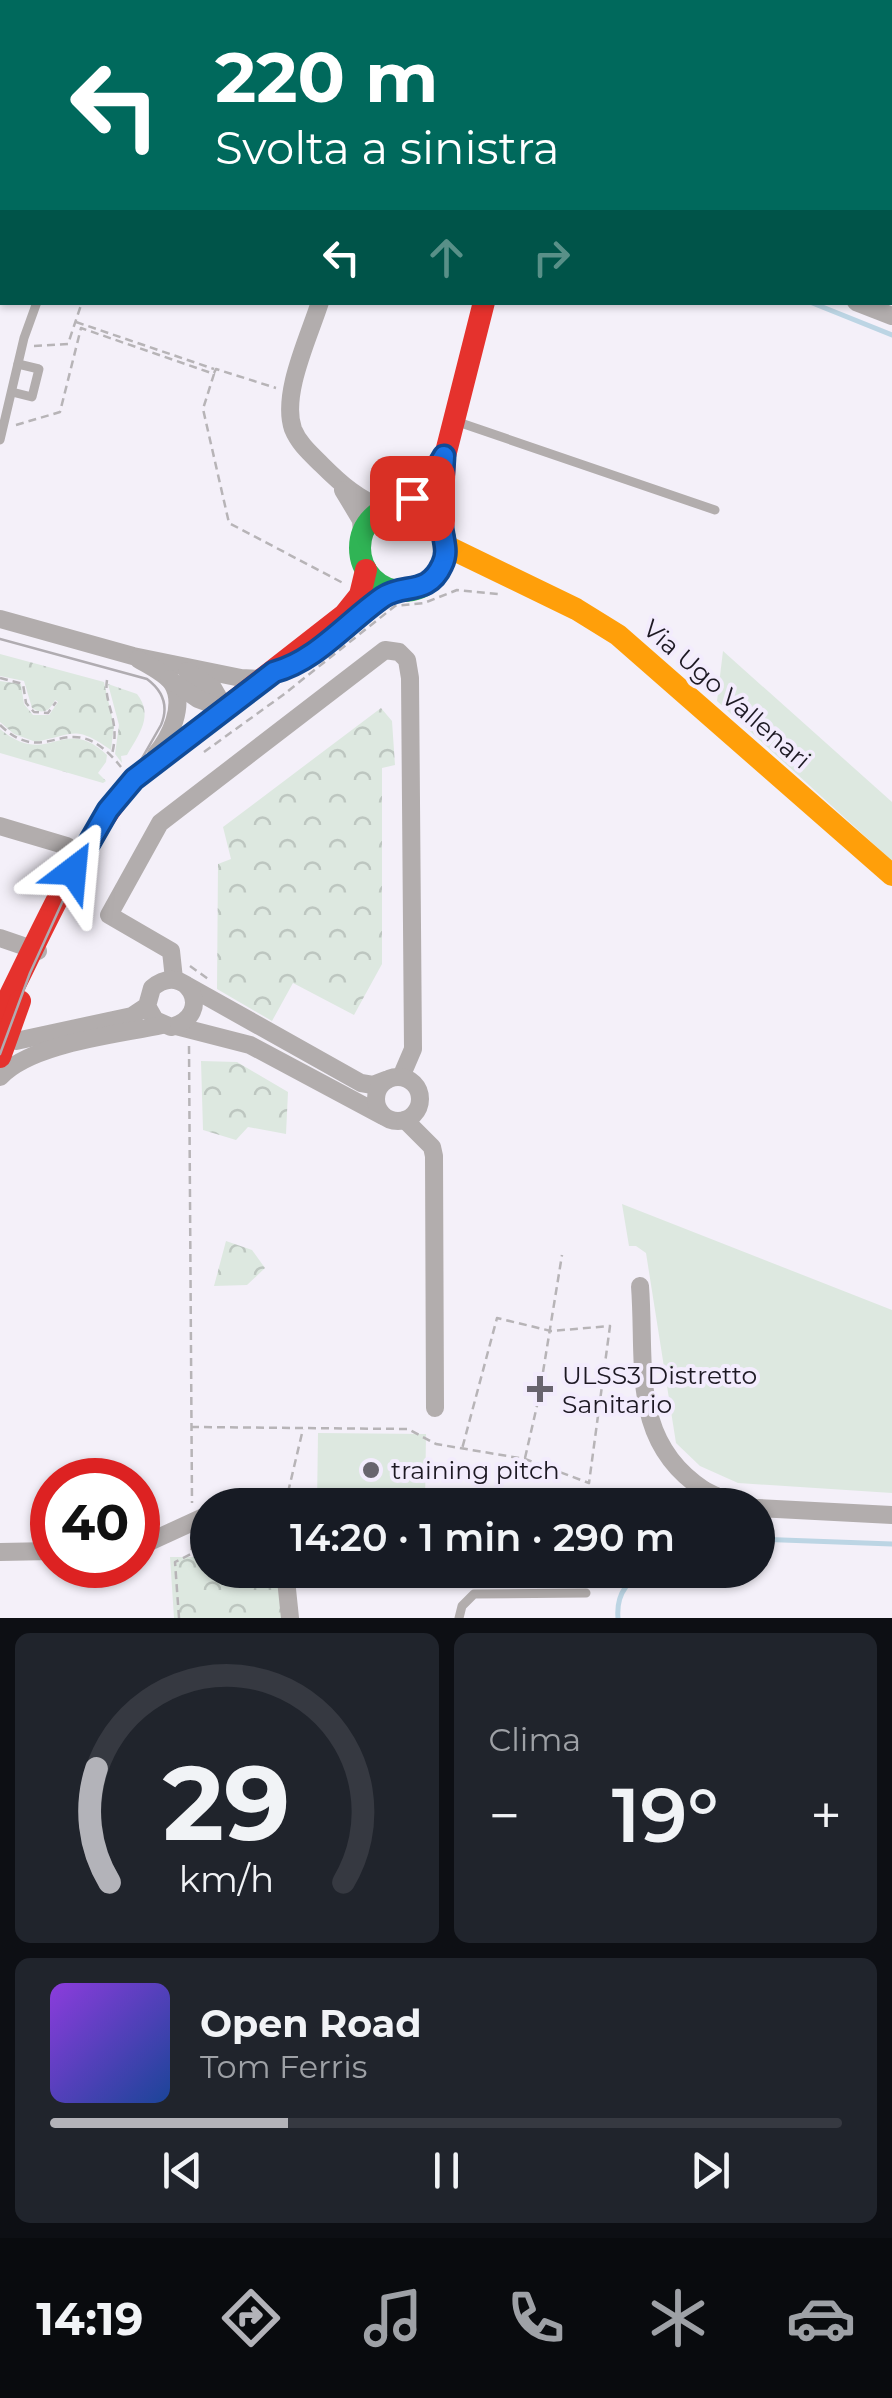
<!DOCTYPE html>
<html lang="it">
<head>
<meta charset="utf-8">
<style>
  :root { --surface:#171b24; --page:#20242c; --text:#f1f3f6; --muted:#9ea1a6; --line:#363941; --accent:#b3b3b9 }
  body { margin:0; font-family:Montserrat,sans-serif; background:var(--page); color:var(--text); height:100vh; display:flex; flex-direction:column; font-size:38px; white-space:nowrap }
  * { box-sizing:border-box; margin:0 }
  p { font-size:32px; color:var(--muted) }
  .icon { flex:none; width:55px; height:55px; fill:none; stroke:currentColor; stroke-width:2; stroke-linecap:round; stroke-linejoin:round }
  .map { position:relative; height:1618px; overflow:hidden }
  .details { display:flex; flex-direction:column; gap:15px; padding:15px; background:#0d0f14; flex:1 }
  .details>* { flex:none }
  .hud { position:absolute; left:0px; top:0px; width:892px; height:305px; box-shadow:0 2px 8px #0004; background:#00695c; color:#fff; overflow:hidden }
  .speed { position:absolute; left:30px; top:1458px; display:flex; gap:20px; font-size:50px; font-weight:700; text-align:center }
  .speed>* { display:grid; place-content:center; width:130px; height:130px; border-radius:50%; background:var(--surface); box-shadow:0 2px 8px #0004; line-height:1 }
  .speed .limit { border:15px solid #d22; background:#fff; color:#111 }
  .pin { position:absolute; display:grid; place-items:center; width:85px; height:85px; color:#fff; margin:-42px; border-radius:20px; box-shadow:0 5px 15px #0006 }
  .me { position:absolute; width:110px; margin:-55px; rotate:29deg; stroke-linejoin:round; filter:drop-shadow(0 0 8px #0008) }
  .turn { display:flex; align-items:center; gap:35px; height:210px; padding:0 50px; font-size:45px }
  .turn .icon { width:130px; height:130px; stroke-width:2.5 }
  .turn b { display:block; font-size:70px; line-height:85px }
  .lanes { display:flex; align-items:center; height:95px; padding:0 50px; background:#0003; justify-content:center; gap:50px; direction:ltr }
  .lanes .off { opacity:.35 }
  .big { font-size:75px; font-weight:600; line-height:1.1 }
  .details .card { flex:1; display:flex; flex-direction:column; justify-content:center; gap:15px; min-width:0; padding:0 35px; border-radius:15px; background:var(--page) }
  .details .dial { align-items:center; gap:0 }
  .dial svg { height:260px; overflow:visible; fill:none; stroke:var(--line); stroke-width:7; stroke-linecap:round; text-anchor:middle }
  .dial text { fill:var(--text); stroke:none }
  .song { display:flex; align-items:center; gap:30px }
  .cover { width:120px; height:120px; border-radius:15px; background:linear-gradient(135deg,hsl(270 70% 55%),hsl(220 70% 35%)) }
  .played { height:10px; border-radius:5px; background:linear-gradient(90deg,var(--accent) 30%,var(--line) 30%) }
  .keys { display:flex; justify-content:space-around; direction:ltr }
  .heat { display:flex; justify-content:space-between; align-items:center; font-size:55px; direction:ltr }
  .details .tiles { flex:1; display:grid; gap:15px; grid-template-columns:1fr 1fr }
  .card:last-child { grid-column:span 2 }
  .trip { position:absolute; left:190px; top:1488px; width:585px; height:100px; border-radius:50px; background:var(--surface); box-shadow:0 2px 8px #0004; font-weight:600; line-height:100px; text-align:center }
  .tabs { display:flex; height:160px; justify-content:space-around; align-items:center; background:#090b0e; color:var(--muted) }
  .tabs .icon { width:70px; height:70px }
  .tabs .selected { color:var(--accent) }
  .tabs b { font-size:45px; color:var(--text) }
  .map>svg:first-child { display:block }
</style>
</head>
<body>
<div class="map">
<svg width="892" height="1618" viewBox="0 0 892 1618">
  <defs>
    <pattern id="park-crowns" width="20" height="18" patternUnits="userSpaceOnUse" patternTransform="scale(2.5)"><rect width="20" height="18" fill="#dde8e0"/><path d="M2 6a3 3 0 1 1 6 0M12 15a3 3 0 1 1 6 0" fill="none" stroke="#bdc6c0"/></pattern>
  </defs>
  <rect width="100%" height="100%" fill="#f4f0f9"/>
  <g fill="#dde8e0">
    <polygon points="723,651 892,802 892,861 717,701"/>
    <polygon points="622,1204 892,1310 892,1493 738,1483 700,1466 676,1443 646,1253 636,1246 629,1246"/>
    <polygon points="318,1433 426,1434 425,1505 317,1505"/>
  </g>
  <g fill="url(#park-crowns)">
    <path d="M 0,654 L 104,682 L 114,726 L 111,750 C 74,725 76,734 36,742 L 14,734 L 0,722 L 0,681 L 21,684 L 24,704 L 33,715 L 49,715 L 58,702 L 55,700 C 50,711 43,715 32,708 L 24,681 L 0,676 Z"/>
    <path d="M 108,684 L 137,694 C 154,716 139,734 127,755 L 121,756 L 122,763 L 115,754 L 119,725 Z"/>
    <polygon points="381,708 392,721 395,765 382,768 382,964 354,1015 293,983 272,1021 217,989 218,864 231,859 223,827"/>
    <path d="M 0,729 C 49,770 62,713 107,755 L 106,762 L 98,773 L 106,781 L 103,783 L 0,753 Z"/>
    <polygon points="201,1061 237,1062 288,1092 286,1134 248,1127 236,1140 203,1130"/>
    <polygon points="226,1241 252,1250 265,1268 247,1285 214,1286"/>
    <polygon points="170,1557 207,1557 208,1570 281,1570 287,1618 174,1618"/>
  </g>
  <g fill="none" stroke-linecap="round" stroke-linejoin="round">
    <g stroke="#bcd5e4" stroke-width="5">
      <polyline points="656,0 662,2"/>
      <polyline points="810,302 892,335"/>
      <polyline points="758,1539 892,1544"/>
      <path d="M 618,1618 C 616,1594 627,1579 649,1570"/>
    </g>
    <g stroke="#b7b4b7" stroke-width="2.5" stroke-dasharray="8 5" stroke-linecap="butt">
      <polyline points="76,322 214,369"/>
      <polyline points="34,346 68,344 82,302"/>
      <polyline points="214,373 216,369 276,388"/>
      <polyline points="16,425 60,412 81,328 214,374 203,409 229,523 343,583"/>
      <polyline points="393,494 410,488 424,468"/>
      <polyline points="0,678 23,684 26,703 34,712 48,713 56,702"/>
      <path d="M 107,680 C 103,704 121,719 112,754"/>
      <path d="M 0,725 C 50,773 67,700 121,767"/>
      <polyline points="204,752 283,695 395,606 424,603 457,590 498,594"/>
      <polyline points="93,880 80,913 93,922"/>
      <polyline points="190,966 211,981"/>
      <polyline points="189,1046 192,1503"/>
      <polyline points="543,1372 562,1255"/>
      <polyline points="191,1427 408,1429 436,1444 525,1459 589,1483 610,1326 551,1331 497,1318 462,1449"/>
      <polyline points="525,1458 539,1397"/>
      <polyline points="285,1505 303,1429"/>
      <polyline points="179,1618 175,1562 191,1554 192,1541"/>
    </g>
    <g stroke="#b2adad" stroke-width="9">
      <polyline points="12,392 32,397 39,369 18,364"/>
      <polyline points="455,421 715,510"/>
      <polyline points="0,440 24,338 37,302"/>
      <polyline points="459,1618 462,1606 474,1594 586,1593"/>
    </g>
    <g stroke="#b2adad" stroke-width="18">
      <path d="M 320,302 C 309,337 281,394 293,429 C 299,444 311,454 322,465 C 341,484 359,500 385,509"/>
      <polyline points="856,302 892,316"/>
      <polyline points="343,490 361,520 362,533"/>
      <polyline points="0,619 133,656 241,678 263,679"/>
      <path d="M 138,659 C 148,665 165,673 172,683 C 186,705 170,737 156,754"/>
      <polyline points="187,671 213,688 225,709"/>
      <polyline points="169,679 198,699 225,709"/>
      <polyline points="0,826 67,846"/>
      <polyline points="0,938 38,951"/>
      <polyline points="174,979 171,951 109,915 160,823 385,650 399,652 407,660 410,678 413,1049 401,1077"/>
      <polyline points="188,986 361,1083 373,1085 386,1080"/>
      <polyline points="176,1026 250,1045 383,1116"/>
      <path d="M 9,1033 L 16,1041 L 132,1016 L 147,1006 L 152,988 C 185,959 217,1014 171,1027 L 155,1020 L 147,1006"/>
      <path d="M 0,1077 C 32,1043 116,1035 162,1025"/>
      <circle cx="398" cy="1099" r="22"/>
      <polyline points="405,1120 432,1147 434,1156 435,1408"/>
      <path d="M 640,1286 C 646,1365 629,1441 704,1490"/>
      <polyline points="716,1496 742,1505"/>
      <polyline points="687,1505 692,1495 704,1490 716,1496 720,1505"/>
      <polyline points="758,1508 892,1515"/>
      <polyline points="138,1547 208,1515"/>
      <polyline points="0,1552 52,1551"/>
      <polyline points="285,1570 290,1618"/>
    </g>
    <circle stroke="#30b455" stroke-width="22" cx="403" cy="548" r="43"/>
    <g stroke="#ff9f0a" stroke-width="22">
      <polyline points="621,2 622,0"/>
      <polyline points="446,546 576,609 618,635 892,875"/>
    </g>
    <g stroke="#e5322d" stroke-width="22">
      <polyline points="442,528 445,456 484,302"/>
      <path d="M 0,1015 C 41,935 76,848 134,779 L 344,615 L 360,595 L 366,570"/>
      <polyline points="0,1057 20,1001"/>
    </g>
    <g stroke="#b0acb1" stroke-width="2.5">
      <polyline points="371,2 372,0"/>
      <path d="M 0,639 L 147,679 C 163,691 169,706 161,725 L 71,883 L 30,973 L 0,1054"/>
    </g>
  </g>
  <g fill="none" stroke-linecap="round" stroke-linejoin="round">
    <defs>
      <path id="route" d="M 73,871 L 108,810 L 134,779 L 274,672 C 316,661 347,622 383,597 C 404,583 428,596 442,565 C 449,551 443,541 442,527 C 438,505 443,479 444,456 L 425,488 L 412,498"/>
    </defs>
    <use href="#route" stroke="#114b97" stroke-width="25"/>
    <use href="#route" stroke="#1a73e8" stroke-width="18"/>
  </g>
  <g fill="#68646e" stroke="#f3ecfd" stroke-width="4">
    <path d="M535 1374h10v10h10v10h-10v10h-10v-10h-10v-10h10z"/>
    <circle cx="371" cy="1470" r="10"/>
  </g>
  <g text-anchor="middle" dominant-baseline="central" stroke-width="8" stroke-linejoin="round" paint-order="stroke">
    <g font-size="25" fill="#1d1923" stroke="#f3ecfd">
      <text transform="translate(727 694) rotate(41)">Via Ugo Vallenari</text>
    </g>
    <g font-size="25" fill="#1d1923" stroke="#f3ecfd" text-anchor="start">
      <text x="562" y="1375">ULSS3 Distretto<tspan x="562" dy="29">Sanitario</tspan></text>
      <text x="391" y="1470">training pitch</text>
    </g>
  </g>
</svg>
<div class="speed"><div class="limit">40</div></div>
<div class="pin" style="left:412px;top:498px;background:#d93025"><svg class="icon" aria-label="arrive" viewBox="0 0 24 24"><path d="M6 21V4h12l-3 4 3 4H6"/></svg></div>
<svg class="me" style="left:73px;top:871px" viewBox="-20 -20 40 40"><path d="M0-17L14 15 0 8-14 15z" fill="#1a73e8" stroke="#fff" stroke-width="4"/></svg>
<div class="trip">14:20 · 1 min · 290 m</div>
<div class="hud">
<div class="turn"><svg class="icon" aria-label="left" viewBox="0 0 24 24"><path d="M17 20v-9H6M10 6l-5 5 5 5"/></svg><div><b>220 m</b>Svolta a sinistra</div></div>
<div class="lanes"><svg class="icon" aria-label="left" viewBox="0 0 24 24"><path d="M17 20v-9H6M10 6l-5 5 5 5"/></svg><svg class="icon off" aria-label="ahead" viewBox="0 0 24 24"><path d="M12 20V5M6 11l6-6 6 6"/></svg><svg class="icon off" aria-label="right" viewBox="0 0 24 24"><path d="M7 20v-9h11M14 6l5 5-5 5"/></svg></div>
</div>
</div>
<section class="details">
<div class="tiles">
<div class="card dial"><svg viewBox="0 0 100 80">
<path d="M14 69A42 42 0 1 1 86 69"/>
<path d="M14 69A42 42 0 0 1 10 34" stroke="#b3b3b9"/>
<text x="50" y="56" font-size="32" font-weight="700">29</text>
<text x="50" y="72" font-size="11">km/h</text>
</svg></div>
<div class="card"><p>Clima</p>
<div class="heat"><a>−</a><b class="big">19°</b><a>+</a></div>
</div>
<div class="card">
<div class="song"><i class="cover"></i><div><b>Open Road</b><p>Tom Ferris</p></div></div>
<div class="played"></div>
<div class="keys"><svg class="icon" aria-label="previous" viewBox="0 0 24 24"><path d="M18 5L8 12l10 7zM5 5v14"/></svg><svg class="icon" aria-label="pause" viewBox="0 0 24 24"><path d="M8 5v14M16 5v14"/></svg><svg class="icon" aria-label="next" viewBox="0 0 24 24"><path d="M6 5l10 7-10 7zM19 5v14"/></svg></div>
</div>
</div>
</section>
<nav class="tabs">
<b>14:19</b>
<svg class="icon selected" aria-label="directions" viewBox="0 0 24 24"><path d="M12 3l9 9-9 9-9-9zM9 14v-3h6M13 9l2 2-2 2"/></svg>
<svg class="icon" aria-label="music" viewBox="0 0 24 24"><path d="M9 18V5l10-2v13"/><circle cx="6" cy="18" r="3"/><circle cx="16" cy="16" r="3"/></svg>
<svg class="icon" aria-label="phone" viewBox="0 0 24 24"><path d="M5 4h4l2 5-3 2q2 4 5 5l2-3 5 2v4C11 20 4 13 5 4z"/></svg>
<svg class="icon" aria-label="climate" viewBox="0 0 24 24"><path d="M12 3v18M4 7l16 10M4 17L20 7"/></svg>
<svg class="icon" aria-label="car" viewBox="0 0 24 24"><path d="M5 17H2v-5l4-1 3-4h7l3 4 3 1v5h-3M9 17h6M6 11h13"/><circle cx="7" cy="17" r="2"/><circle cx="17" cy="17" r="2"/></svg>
</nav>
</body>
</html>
